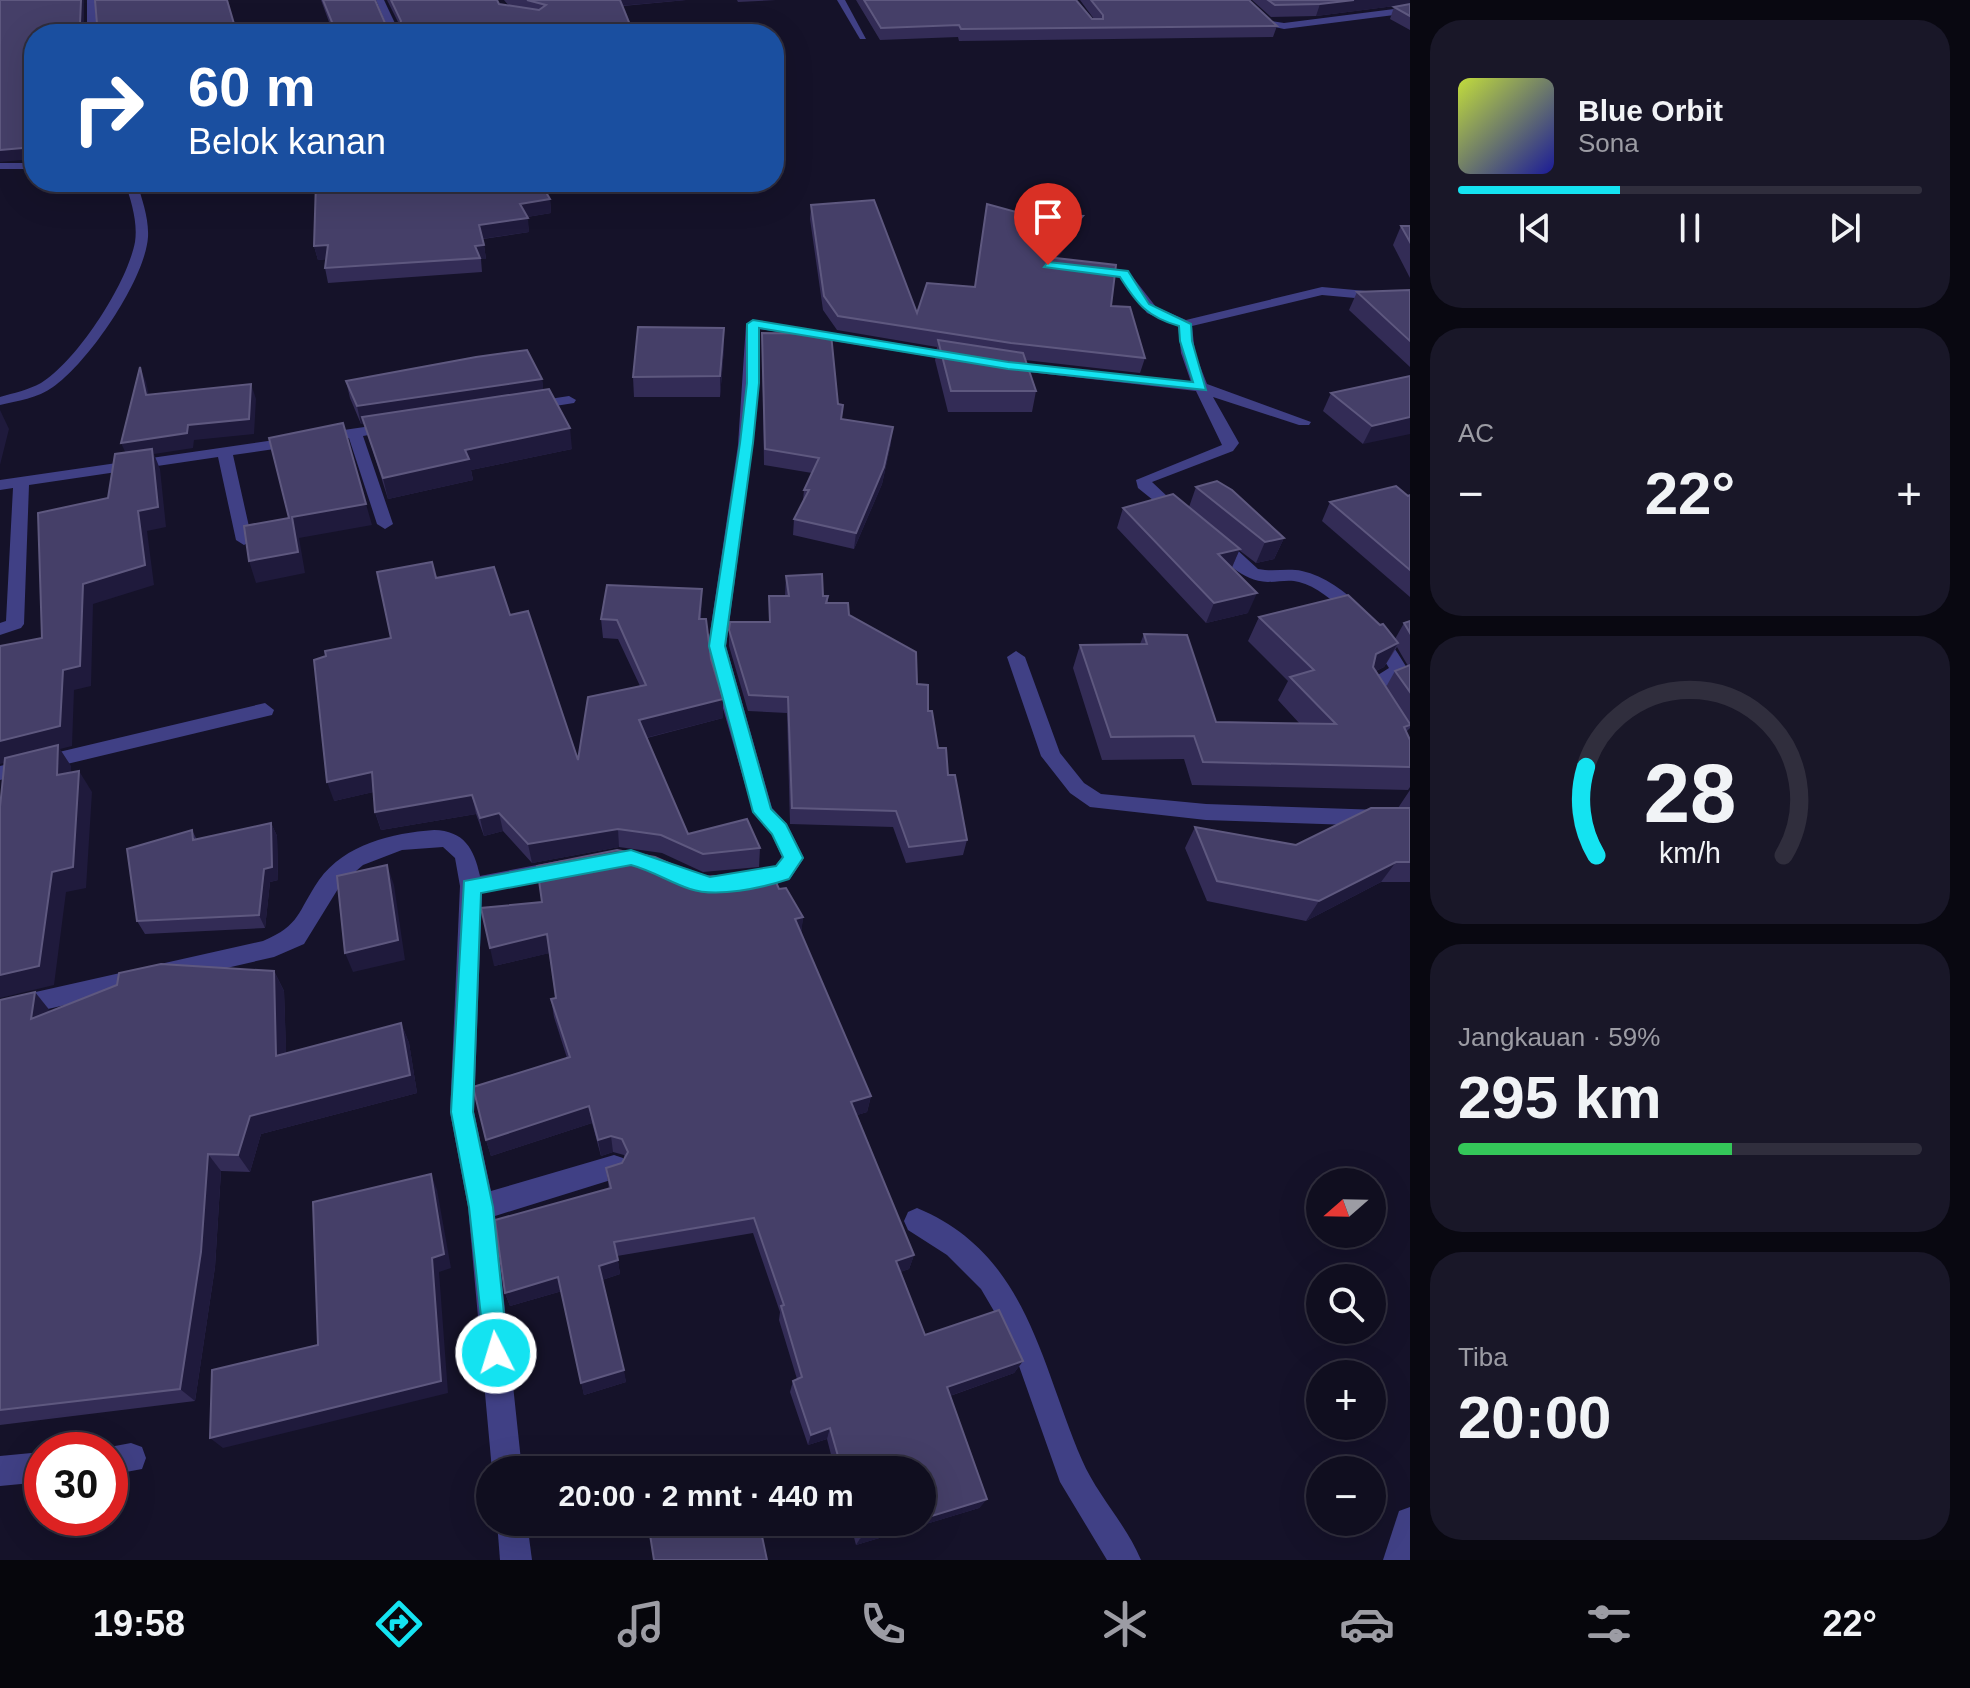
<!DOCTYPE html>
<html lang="id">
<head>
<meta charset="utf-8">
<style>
  :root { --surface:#100e1f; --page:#191728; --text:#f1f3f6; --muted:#9c9ca4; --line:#302e3d; --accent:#14e3f1 }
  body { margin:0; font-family:Arial,sans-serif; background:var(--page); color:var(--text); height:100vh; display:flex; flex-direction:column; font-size:30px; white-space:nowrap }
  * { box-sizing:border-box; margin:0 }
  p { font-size:26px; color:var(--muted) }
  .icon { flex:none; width:44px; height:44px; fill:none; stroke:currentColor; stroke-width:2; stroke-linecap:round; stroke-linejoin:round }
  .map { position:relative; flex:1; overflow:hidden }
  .sheet { display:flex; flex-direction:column; gap:20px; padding:20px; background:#090811; width:560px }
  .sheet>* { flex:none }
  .top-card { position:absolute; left:24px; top:24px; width:760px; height:168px; border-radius:32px; box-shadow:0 8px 32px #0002,0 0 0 2px var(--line); background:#1a4fa0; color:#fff; overflow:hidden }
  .needle { width:52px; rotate:250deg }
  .tools { position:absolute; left:1306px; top:1168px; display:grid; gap:16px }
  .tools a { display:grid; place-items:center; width:80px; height:80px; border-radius:50%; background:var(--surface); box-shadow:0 8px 32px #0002,0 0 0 2px var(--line); font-size:40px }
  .speed { position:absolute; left:24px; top:1432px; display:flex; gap:16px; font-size:40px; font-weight:700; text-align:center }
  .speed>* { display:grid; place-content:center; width:104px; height:104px; border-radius:50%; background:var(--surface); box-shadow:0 8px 32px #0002,0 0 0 2px var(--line); line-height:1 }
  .speed .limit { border:12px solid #d22; background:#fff; color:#111 }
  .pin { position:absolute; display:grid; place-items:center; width:68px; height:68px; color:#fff; margin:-82px -34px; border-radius:50% 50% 50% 0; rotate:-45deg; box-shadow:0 0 8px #0007 }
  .pin .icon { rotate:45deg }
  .me { position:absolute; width:88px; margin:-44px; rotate:355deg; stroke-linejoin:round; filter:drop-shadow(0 0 6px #0008) }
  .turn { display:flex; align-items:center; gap:28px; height:168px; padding:0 32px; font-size:36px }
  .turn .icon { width:104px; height:104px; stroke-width:2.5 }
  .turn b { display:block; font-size:56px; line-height:68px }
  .big { font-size:60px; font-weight:700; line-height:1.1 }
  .sheet .tile { flex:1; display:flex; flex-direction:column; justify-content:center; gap:12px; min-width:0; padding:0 28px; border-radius:32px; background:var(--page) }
  .sheet .dial { align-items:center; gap:0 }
  .dial svg { height:208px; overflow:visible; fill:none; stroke:var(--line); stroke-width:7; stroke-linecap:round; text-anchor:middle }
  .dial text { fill:var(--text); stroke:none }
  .song { display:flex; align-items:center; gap:24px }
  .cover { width:96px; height:96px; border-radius:12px; background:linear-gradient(135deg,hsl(70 70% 55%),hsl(240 70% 35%)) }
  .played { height:8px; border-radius:4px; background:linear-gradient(90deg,var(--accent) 35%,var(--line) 35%) }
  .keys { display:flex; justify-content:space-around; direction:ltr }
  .heat { display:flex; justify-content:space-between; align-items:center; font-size:44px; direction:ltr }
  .charge { height:12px; border-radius:6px; background:linear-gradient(90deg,#34c759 59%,var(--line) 0) }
  .trip { position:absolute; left:476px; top:1456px; width:460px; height:80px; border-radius:40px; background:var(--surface); box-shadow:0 8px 32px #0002,0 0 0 2px var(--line); font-weight:700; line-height:80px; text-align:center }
  .tab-bar { display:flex; height:128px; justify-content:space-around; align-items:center; background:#06060c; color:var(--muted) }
  .tab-bar .icon { width:56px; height:56px }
  .tab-bar .current { color:var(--accent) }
  .tab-bar b { font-size:36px; color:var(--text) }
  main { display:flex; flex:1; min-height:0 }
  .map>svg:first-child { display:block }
</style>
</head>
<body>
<main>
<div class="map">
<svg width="1410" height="1560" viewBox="0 0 1410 1560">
  <rect width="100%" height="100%" fill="#151229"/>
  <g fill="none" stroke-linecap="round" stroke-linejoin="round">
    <g fill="#404085" fill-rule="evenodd">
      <polygon points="87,0 95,0 97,34 87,34"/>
      <polygon points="376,0 384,0 400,34 390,34"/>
      <polygon points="837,0 845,0 866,39 860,39"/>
      <polygon points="1238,0 1247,0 1271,21 1284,23 1410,7 1410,13 1284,29 1265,25"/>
      <rect x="0" y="163" width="34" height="6"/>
      <path d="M 125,182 L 137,182 C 142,200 149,218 148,237 C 145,280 88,363 53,387 C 38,398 17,401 0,405 L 0,397 C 14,393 28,390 41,383 C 77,361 127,284 135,242 C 138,222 131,201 125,182 Z"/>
      <polygon points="1088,264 1128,271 1156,307 1186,320 1322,287 1410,295 1410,303 1322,295 1192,326 1195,353 1207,384 1311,422 1309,425 1299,425 1213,397 1239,443 1233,451 1152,482 1185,513 1187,516 1179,521 1138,488 1136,480 1222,445 1196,391 1003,369 996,365 1003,361 1191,382 1181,353 1178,326 1147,313 1120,277 1084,271 1082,268"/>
      <polygon points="753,320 963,354 970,358 963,362 760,329 753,445 726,646 772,808 787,824 804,858 790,879 748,890 740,887 737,881 740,875 775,866 782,857 772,835 753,812 714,677 708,646 738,445 746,324"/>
      <polygon points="569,396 576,400 574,403 530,410 523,406 530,402"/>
      <polygon points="392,423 397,424 397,430 363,436 393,524 385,529 377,524 349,438 233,455 252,540 244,545 236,540 218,457 29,485 24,624 21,628 0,635 0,623 6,621 13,488 0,490 0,480"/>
      <path d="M 1216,535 L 1222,536 L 1258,569 C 1273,572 1288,568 1302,571 C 1347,581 1385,631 1407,668 L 1403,678 L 1382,688 L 1386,699 L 1384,704 L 1370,704 L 1362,685 L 1389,668 C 1373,640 1332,590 1299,582 C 1289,579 1278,582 1268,582 C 1241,581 1223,560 1208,540 Z"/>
      <polygon points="1016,651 1025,657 1060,753 1084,783 1101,794 1206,804 1410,811 1410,827 1206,820 1090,807 1070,793 1041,756 1007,657"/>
      <polygon points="265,703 274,710 272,715 0,780 0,766"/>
      <path d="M 434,830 C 464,831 474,848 480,876 L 563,860 L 571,863 L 574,869 L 571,875 L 563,878 L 482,893 L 474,1112 L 491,1191 L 614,1155 L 623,1158 L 627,1167 L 623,1176 L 614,1179 L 495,1216 L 522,1470 L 492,1470 L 468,1207 L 450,1112 L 460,886 L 455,858 L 443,847 L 402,850 L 363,865 L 341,884 L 304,944 L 274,957 L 0,1020 L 0,1000 L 263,941 C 301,925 297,912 319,880 C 345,844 392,833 434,830 Z"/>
      <path d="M 917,1208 C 1028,1254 1040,1363 1082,1460 C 1097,1495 1126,1524 1141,1560 L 1107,1560 L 1060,1482 L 1008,1335 L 981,1289 L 947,1255 L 908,1230 L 904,1221 L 908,1212 Z"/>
      <polygon points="131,1443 142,1447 146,1458 142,1469 110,1475 110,1450 99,1449"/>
      <polygon points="42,1452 42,1482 0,1486 0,1456"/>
      <polygon points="1410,1507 1410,1560 1383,1560 1399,1511"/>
      <polygon points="497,1522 527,1522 532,1560 500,1560"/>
    </g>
  </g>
  <g fill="#332c56" fill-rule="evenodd">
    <polygon points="321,0 375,0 385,23 399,24 387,0 497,0 499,4 509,6 504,0 686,0 623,6 633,34 323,34 333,33"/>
    <polygon points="737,0 776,0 738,2"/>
    <polygon points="856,0 1076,0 1092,19 1094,19 1080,0 1249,0 1277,26 1273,37 959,41 958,37 880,40"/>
    <polygon points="1252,0 1410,0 1410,30 1390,19 1394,7 1410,4 1316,16 1271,17"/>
    <polygon points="550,199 551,213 527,217 529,232 483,239 486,259 481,259 482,272 328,283 325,268 326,259 318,260 314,246"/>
    <polygon points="987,204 1080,230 1057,258 1111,306 1145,358 1140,373 1025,360 1036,391 1032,412 948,412 935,360 937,347 837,330 823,310 810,219 811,205 917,313 975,287"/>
    <polygon points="1401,226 1410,226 1410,278 1393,245"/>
    <polygon points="1410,290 1410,367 1349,310 1357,292"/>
    <polygon points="762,333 838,404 842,419 891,443 882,484 854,549 793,535 794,519 803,501 804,490 812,473 764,465"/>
    <polygon points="724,348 720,397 634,397 633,377"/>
    <polygon points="1410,376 1363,444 1323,411 1331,393"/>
    <polygon points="542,379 543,390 572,449 471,470 473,480 388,499 364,423 361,424 350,398 346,381"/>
    <polygon points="1196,487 1284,538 1274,559 1256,563 1239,550 1232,568 1248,613 1206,623 1117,528 1123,508 1189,507"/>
    <polygon points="1410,495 1410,597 1322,521 1330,502"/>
    <polygon points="786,576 823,596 828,596 828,603 849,615 917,684 928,711 938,748 948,775 967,840 963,855 906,863 893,827 790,824 787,713 748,711 729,646 729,630 769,622 769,596 785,596"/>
    <polygon points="436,578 510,615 578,760 640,686 618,639 603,638 601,619 702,589 701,619 723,699 723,718 647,738 688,834 760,848 759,867 703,872 662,853 619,847 532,863 503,831 484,836 476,814 381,830 375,812 373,792 334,801 391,638"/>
    <path d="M 1259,617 L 1395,639 L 1404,623 L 1410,621 L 1410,728 L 1406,732 L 1410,740 L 1410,787 L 1408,790 L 1192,785 L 1184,759 L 1102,760 L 1073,668 L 1080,645 L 1140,644 L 1144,634 L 1216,722 L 1300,724 L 1278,700 L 1288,681 L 1248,641 ZM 1397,647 L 1408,666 L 1395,671 L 1386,687 L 1376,671 L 1384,667 Z"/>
    <polygon points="1410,790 1410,882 1381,882 1306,921 1207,901 1185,848 1195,827 1296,845 1406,808 1398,808"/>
    <polygon points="271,823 277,836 278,880 270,882 265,928 145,934 137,921 192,830 197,840"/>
    <polygon points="700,877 779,889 803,917 801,933 871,1096 867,1112 857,1115 914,1255 909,1269 900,1272 925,1335 1023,1361 1014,1373 950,1396 987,1499 979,1508 856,1545 850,1522 922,1522 922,1470 835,1470 827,1439 808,1445 790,1392 793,1381 797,1379 779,1320 780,1312 753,1233 617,1256 620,1274 602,1280 626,1382 584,1395 562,1291 510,1306 505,1293 609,1189 606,1168 622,1163 625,1158 624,1155 613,1152 601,1156 592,1123 491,1156 486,1140 567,1058 554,1017 551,999 556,998 549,953 494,966 542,902"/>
    <polygon points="274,971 284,991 286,1053 401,1023 409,1043 417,1093 261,1134 250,1172 221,1171 215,1267 195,1401 0,1425 0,1000 51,1011"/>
  </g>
  <g fill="#1f1a3c">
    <polygon points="81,0 84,0 84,34 80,24"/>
    <polygon points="618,0 686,0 619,6"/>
    <polygon points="1354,0 1410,0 1410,4 1316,16 1320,4"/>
    <polygon points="34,147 34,159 0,162 0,150"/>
    <polygon points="550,199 551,213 521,218 520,204"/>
    <polygon points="1083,216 1080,230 1056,259 1059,245"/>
    <polygon points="528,218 529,232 481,239 479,225"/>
    <polygon points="1049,244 1046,258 1043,252"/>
    <polygon points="328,245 331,259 318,260 314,246"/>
    <polygon points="484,245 486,259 481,259 475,246"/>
    <polygon points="724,328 724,348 720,397 720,376"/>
    <polygon points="140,367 146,382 152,410 146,395"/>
    <polygon points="542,379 544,397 361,424 357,406"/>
    <polygon points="251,384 256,399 254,434 194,440 193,448 154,454 160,469 166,527 147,531 154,585 93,604 91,686 74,690 72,746 60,749 71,766 70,796 57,775 58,749 0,764 0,741 63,670 83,584 128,458 121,443 188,425"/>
    <polygon points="0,410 9,429 0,465"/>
    <polygon points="1410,417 1410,434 1363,444 1372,426"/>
    <polygon points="893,427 891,443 882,484 854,549 856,533"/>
    <polygon points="570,428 572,449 471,470 473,480 388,499 383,478 465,450"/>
    <polygon points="366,504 372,525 299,538 305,573 256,583 249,561 292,517"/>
    <polygon points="1284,538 1274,559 1256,563 1265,542"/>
    <polygon points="1240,549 1231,569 1218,554"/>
    <polygon points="1257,593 1248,613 1206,623 1214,603"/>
    <polygon points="1398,643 1384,667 1363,677 1376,654"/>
    <polygon points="723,699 723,718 641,739 639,720"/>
    <polygon points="79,771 92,792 86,888 66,892 54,985 0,998 0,975 52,872"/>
    <polygon points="372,772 378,791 334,801 327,782"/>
    <polygon points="472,795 476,814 381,830 375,812"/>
    <polygon points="499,813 503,831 484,836 480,818"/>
    <polygon points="271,823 277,836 278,880 270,882 265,928 259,915"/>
    <polygon points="618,829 619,847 532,863 528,844"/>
    <polygon points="1396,862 1381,882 1306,921 1319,901"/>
    <polygon points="387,865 394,885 405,960 353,972 345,953"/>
    <polygon points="803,917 801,936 795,919"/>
    <polygon points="547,934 550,953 494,966 490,948"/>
    <polygon points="274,971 284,991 287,1074 276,1056"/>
    <polygon points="35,992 51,1012 31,1019"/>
    <polygon points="401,1023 409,1043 417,1093 261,1134 250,1172 238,1155 250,1116"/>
    <polygon points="871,1096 867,1112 848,1118 851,1102"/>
    <polygon points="589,1106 592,1123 491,1156 486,1140"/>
    <polygon points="611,1136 613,1152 601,1156 598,1140"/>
    <polygon points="208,1154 221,1171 215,1267 195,1401 180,1389"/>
    <polygon points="431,1174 437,1190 451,1268 439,1272 448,1393 223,1448 210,1438 432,1258"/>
    <polygon points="914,1255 909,1269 891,1275 896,1261"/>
    <polygon points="618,1260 620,1274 602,1280 599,1266"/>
    <polygon points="558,1277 562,1291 510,1306 505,1293"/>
    <polygon points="1023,1361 1014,1373 941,1399 947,1387"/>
    <polygon points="624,1370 626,1382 584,1395 581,1383"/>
    <polygon points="830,1428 827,1439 808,1445 811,1435"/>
    <polygon points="987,1499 979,1508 856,1545 861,1537 911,1522 922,1522 922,1519"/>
  </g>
  <g fill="#453f68" stroke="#5e587f" stroke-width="2">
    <polygon points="0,0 81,0 80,24 93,27 97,24 95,0 227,0 237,34 34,34 34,147 0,150"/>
    <polygon points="323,0 375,0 385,23 400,24 401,21 391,0 497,0 499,4 539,10 546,5 527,0 620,0 633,32 600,34 323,34 336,32"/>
    <polygon points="864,0 1076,0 1092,19 1103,19 1103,15 1091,0 1249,0 1277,26 961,29 959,25 881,28"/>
    <polygon points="1268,0 1354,0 1320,4 1275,5"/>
    <polygon points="1410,4 1410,16 1394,7"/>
    <polygon points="316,182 540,182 550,199 520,204 528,218 479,225 484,245 475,246 480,258 325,268 328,245 314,246"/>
    <polygon points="874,200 917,313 927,283 975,287 987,204 1020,213 1083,216 1059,245 1049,244 1043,252 1047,257 1116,265 1111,306 1130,307 1145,358 1011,343 838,316 824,296 811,205"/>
    <polygon points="1401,226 1410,226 1410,242"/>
    <polygon points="1410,290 1410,341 1357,292"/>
    <polygon points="638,327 724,328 720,376 633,377"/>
    <polygon points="762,333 831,334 838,404 843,405 841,419 893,427 884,467 856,533 794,519 809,490 804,490 819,458 765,449"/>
    <polygon points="938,340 1023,353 1036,391 951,391"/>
    <polygon points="527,350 542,379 357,406 346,381 476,357"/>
    <polygon points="140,367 146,395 251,384 249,419 188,425 187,433 121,443"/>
    <polygon points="1410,376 1410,417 1372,426 1331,393"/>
    <polygon points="549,389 570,428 465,450 469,459 383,478 362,417"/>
    <polygon points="343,423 366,504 292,517 298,552 249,561 244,526 289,518 269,438"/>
    <polygon points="152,449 158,507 138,511 145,565 83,584 80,666 63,670 60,726 0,741 0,646 42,638 38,513 108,498 115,454"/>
    <polygon points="1217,481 1232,490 1284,538 1265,542 1196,487"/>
    <polygon points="1396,486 1408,496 1410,495 1410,570 1330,502"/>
    <polygon points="1173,494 1240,549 1218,554 1257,593 1214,603 1123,508"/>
    <polygon points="432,562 436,578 494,567 510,615 528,611 578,760 588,697 646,685 617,620 601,619 607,585 702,589 699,619 706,619 711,659 723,699 639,720 688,834 747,819 760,848 703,854 661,835 618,829 528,844 499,813 480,818 472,795 375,812 372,772 327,782 314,660 326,656 325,651 391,638 377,572"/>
    <polygon points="822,574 823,596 828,596 826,603 848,603 849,615 916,652 917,684 928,685 928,711 932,711 938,748 946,748 948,775 955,775 967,840 909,847 896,811 792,808 788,697 749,695 729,630 730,622 770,622 769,596 789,596 786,576"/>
    <polygon points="1348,595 1380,625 1383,624 1398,643 1376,654 1373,667 1410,724 1410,725 1404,727 1410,740 1410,767 1203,762 1194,736 1111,737 1080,645 1147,644 1144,634 1187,635 1216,722 1336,724 1290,677 1314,670 1259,617"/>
    <polygon points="1410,621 1410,633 1404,623"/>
    <polygon points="1410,665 1410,692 1395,671"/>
    <polygon points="58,745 57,775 79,771 73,867 52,872 39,966 0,975 0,807 5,758"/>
    <polygon points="1371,808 1410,808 1410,862 1396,862 1319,901 1217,881 1195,827 1296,845"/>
    <polygon points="271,823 272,867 264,869 259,915 137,921 127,849 192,830 193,840"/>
    <polygon points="617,850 655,857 700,877 750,874 770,869 779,889 786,888 803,917 795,919 871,1096 851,1102 914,1255 896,1261 925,1335 999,1310 1023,1361 947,1387 987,1499 922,1519 922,1470 842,1470 830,1428 811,1435 793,1381 802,1377 781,1306 784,1305 754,1218 614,1242 618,1260 599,1266 624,1370 581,1383 558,1277 505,1293 495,1220 611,1188 606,1168 622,1163 628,1152 622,1139 611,1136 598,1140 589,1106 486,1140 473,1087 570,1057 551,999 556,998 547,934 490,948 481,908 542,902 537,866"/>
    <polygon points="387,865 398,940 345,953 337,876"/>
    <polygon points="161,964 274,971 276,1056 401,1023 410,1075 250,1116 238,1155 208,1154 201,1252 180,1389 0,1410 0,1000 35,992 31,1019 117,985 119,973"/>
    <polygon points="431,1174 444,1254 432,1258 441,1381 210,1438 212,1370 318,1345 313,1202"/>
    <polygon points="648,1522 759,1522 767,1560 654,1560"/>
    <polygon points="856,1522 911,1522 861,1537"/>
  </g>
  <path fill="#14e3f1" stroke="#0d949d" stroke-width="2" d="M 1048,262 L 1128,271 L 1149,304 L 1191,324 L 1192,341 L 1206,390 L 1008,369 L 759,328 L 759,383 L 753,443 L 725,646 L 771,809 L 786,824 L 803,858 L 789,879 C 762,888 717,898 690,889 C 669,882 653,871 631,865 L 481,893 L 473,1112 L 493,1207 L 508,1353 L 505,1362 L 496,1366 L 486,1362 L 469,1207 L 451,1112 L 464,881 L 631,850 L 710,877 L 776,866 L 783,857 L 772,834 L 753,812 L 709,646 L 740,443 L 747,383 L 747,324 L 753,320 L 1008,362 L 1193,382 L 1180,341 L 1179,326 C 1147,317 1137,304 1120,277 L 1044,267 Z"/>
</svg>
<div class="tools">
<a><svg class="needle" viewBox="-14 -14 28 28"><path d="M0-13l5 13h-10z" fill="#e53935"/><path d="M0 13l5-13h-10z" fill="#9c9ca4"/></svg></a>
<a><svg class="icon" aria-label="search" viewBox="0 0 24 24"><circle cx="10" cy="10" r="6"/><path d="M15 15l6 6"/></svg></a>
<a>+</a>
<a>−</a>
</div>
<div class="speed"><div class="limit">30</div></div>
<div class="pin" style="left:1048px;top:265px;background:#d93025"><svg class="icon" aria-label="arrive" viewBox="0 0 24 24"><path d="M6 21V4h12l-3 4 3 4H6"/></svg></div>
<svg class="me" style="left:496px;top:1353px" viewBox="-20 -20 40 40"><circle r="17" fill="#14e3f1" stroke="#fff" stroke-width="3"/><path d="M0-11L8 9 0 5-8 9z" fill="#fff"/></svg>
<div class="trip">20:00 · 2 mnt · 440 m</div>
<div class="top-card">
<div class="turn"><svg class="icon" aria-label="right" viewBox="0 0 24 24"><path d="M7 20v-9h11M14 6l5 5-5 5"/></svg><div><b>60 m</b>Belok kanan</div></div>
</div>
</div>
<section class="sheet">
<div class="tile">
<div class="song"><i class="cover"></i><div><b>Blue Orbit</b><p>Sona</p></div></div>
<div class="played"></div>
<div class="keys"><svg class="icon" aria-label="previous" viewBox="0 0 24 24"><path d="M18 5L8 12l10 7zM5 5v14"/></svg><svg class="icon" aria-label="pause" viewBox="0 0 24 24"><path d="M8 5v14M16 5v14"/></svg><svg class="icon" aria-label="next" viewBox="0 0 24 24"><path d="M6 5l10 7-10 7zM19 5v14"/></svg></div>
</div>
<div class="tile"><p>AC</p>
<div class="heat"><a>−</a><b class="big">22°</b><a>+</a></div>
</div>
<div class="tile dial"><svg viewBox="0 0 100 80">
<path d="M14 69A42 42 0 1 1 86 69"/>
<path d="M14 69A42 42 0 0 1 10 35" stroke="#14e3f1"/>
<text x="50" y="56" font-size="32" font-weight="700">28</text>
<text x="50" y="72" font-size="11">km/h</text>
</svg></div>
<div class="tile"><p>Jangkauan · 59%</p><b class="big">295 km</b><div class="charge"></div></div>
<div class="tile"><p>Tiba</p><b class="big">20:00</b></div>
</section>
</main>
<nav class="tab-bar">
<b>19:58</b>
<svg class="icon current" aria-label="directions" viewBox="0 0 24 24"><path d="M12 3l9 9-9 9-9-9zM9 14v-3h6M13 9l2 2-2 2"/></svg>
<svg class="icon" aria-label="music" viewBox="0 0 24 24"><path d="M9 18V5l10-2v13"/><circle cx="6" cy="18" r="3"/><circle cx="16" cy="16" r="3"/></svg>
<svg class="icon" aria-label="phone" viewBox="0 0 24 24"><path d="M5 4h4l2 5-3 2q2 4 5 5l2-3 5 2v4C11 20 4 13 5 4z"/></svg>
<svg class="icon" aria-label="climate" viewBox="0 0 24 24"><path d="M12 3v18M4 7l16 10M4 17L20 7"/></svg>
<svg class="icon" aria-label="car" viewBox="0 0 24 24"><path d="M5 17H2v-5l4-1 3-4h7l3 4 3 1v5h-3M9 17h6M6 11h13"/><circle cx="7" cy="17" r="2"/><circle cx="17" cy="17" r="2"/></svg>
<svg class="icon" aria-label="filters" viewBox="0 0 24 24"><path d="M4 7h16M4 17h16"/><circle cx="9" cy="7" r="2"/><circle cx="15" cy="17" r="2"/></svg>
<b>22°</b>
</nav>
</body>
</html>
